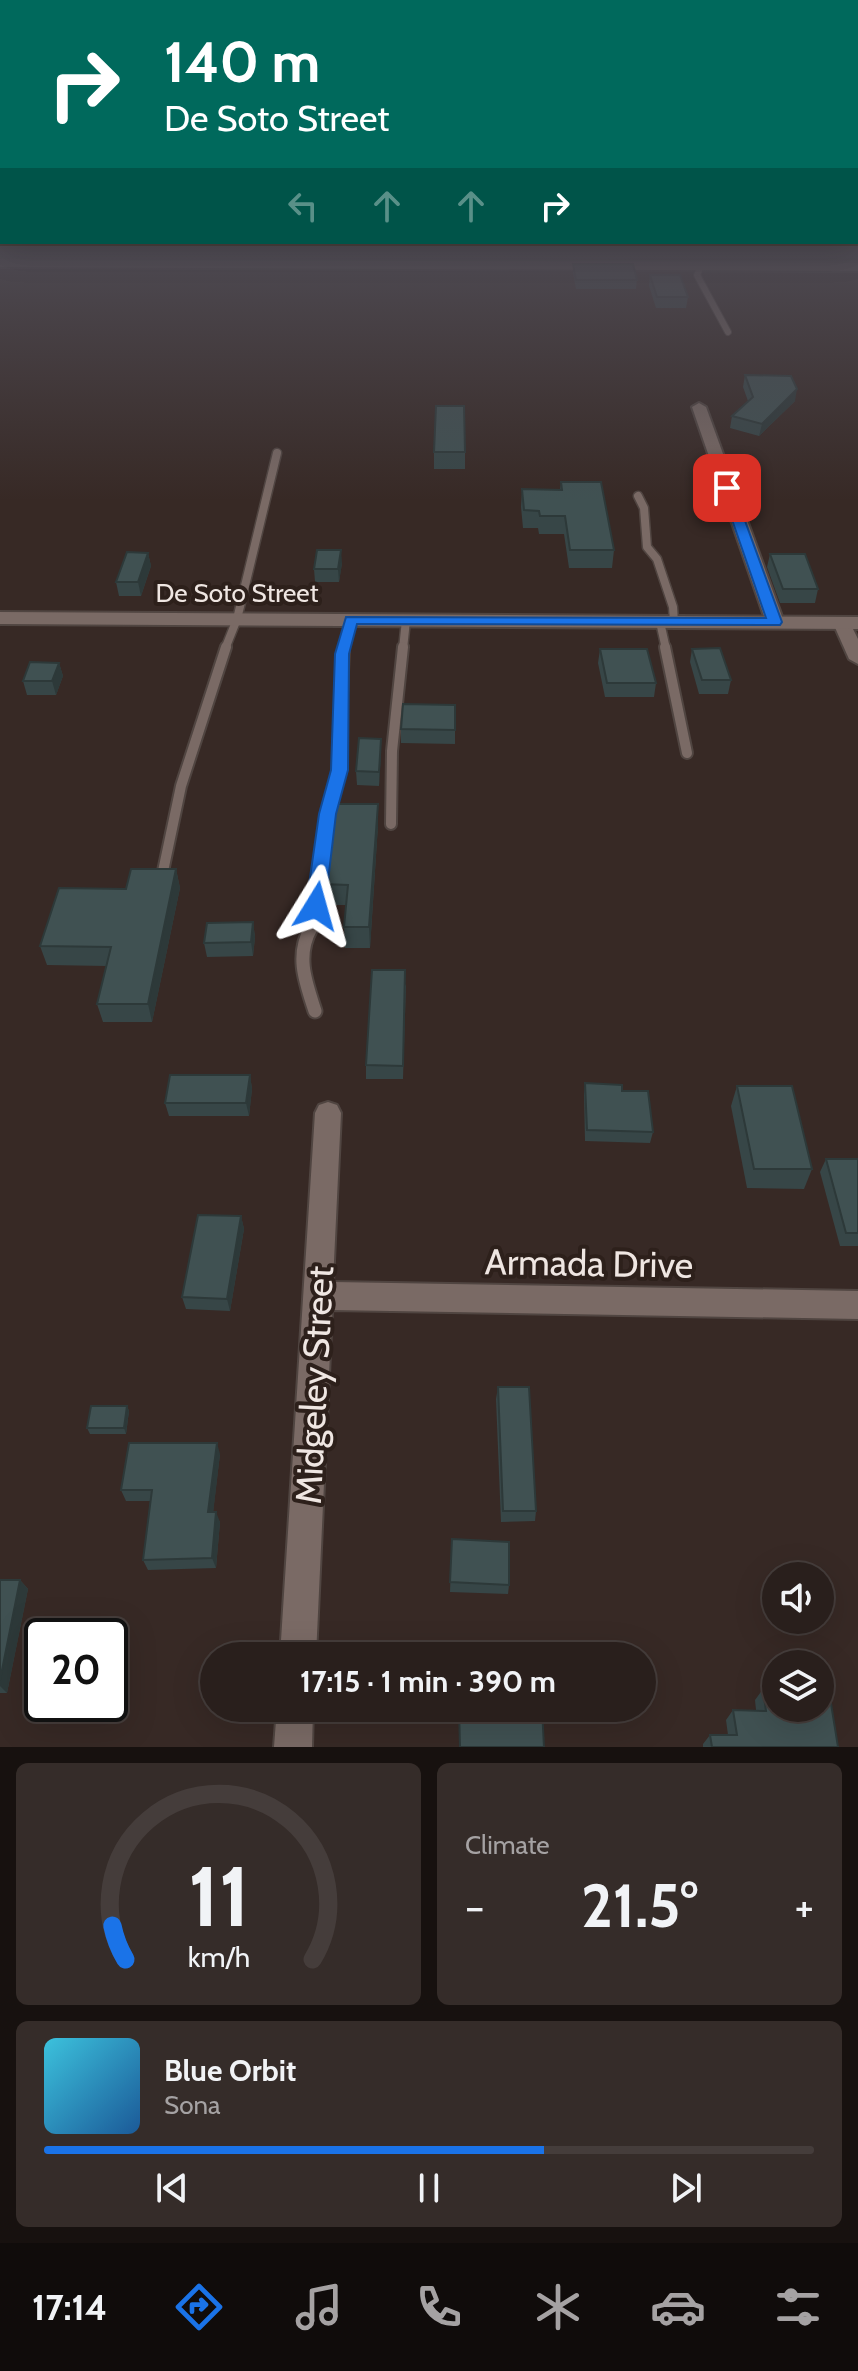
<!DOCTYPE html>
<html lang="en">
<head>
<meta charset="utf-8">
<style>
  :root { --surface:#291f1c; --page:#352c29; --text:#f1f3f6; --muted:#a5a2a3; --line:#453d3b; --accent:#1a73e8 }
  body { margin:0; font-family:Cabin,sans-serif; background:var(--page); color:var(--text); height:100vh; display:flex; flex-direction:column; font-size:30px; white-space:nowrap }
  * { box-sizing:border-box; margin:0 }
  p { font-size:26px; color:var(--muted) }
  .icon { flex:none; width:44px; height:44px; fill:none; stroke:currentColor; stroke-width:2; stroke-linecap:round; stroke-linejoin:round }
  .map { position:relative; height:1747px; overflow:hidden }
  .panel { display:flex; flex-direction:column; gap:16px; padding:16px; background:#17110f; flex:1 }
  .panel>* { flex:none }
  .hud { position:absolute; left:0px; top:0px; width:858px; height:244px; box-shadow:0 8px 32px #0002,0 0 0 2px var(--line); background:#00695c; color:#fff; overflow:hidden }
  .controls { position:absolute; left:762px; top:1562px; display:grid; gap:16px }
  .controls a { display:grid; place-items:center; width:72px; height:72px; border-radius:50%; background:var(--surface); box-shadow:0 8px 32px #0002,0 0 0 2px var(--line); font-size:40px }
  .speed { position:absolute; left:24px; top:1618px; display:flex; gap:16px; font-size:40px; font-weight:700; text-align:center }
  .speed>* { display:grid; place-content:center; width:104px; height:104px; border-radius:50%; background:var(--surface); box-shadow:0 8px 32px #0002,0 0 0 2px var(--line); line-height:1 }
  .speed .limit { border:4px solid #111; border-radius:12px; background:#fff; color:#111 }
  .pin { position:absolute; display:grid; place-items:center; width:68px; height:68px; color:#fff; margin:-34px; border-radius:16px; box-shadow:0 4px 12px #0006 }
  .me { position:absolute; width:88px; margin:-44px; rotate:8deg; stroke-linejoin:round; filter:drop-shadow(0 0 6px #0008) }
  .turn { display:flex; align-items:center; gap:28px; height:168px; padding:0 32px; font-size:36px }
  .turn .icon { width:104px; height:104px; stroke-width:2.5 }
  .turn b { display:block; font-size:56px; line-height:68px }
  .lanes { display:flex; align-items:center; height:76px; padding:0 32px; background:#0003; justify-content:center; gap:40px; direction:ltr }
  .lanes .off { opacity:.35 }
  .big { font-size:60px; font-weight:700; line-height:1.1 }
  .panel .card { flex:1; display:flex; flex-direction:column; justify-content:center; gap:12px; min-width:0; padding:0 28px; border-radius:12px; background:var(--page) }
  .panel .dial { align-items:center; gap:0 }
  .dial svg { height:208px; overflow:visible; fill:none; stroke:var(--line); stroke-width:7; stroke-linecap:round; text-anchor:middle }
  .dial text { fill:var(--text); stroke:none }
  .song { display:flex; align-items:center; gap:24px }
  .cover { width:96px; height:96px; border-radius:12px; background:linear-gradient(135deg,hsl(190 70% 55%),hsl(210 70% 35%)) }
  .played { height:8px; border-radius:4px; background:linear-gradient(90deg,var(--accent) 65%,var(--line) 65%) }
  .keys { display:flex; justify-content:space-around; direction:ltr }
  .heat { display:flex; justify-content:space-between; align-items:center; font-size:44px; direction:ltr }
  .panel .tiles { flex:1; display:grid; gap:16px; grid-template-columns:1fr 1fr }
  .card:last-child { grid-column:span 2 }
  .trip { position:absolute; left:200px; top:1642px; width:456px; height:80px; border-radius:40px; background:var(--surface); box-shadow:0 8px 32px #0002,0 0 0 2px var(--line); font-weight:700; line-height:80px; text-align:center }
  .menu { display:flex; height:128px; justify-content:space-around; align-items:center; background:#100c0b; color:var(--muted) }
  .menu .icon { width:56px; height:56px }
  .menu .current { color:var(--accent) }
  .menu b { font-size:36px; color:var(--text) }
  .map>svg:first-child { display:block }
</style>
</head>
<body>
<div class="map">
<svg width="858" height="1747" viewBox="0 0 858 1747">
  <rect width="100%" height="100%" fill="#372925"/>
  <g fill="none" stroke-linecap="round" stroke-linejoin="round">
    <defs>
      <polyline id="service-far3" points="701,266 697,275 728,332"/>
      <g id="service-far2">
        <polyline points="638,496 644,508 647,547 657,559 673,607 674,622"/>
        <polyline points="660,622 666,649"/>
        <polyline points="225,649 237,619 277,453"/>
        <polyline points="343,649 351,620"/>
        <polyline points="403,649 406,620"/>
      </g>
      <g id="service-far1">
        <polyline points="665,647 687,753"/>
        <polyline points="391,824 392,751 403,647"/>
        <polyline points="162,876 181,786 226,647"/>
        <polyline points="310,930 314,923 327,814 339,770 344,647"/>
      </g>
      <path id="service" d="M 311,928 C 295,956 306,983 315,1011"/>
      <g id="minor">
        <polygon points="699,403 706,407 784,622 781,626 775,627 766,622 692,407"/>
        <polygon points="842,618 848,619 858,639 858,664 849,659 833,623"/>
        <polygon points="328,1102 337,1105 341,1113 333,1282 858,1291 858,1319 332,1310 316,1656 280,1656 315,1113 319,1105"/>
        <polygon points="277,1708 313,1708 312,1747 274,1747"/>
      </g>
      <g id="tertiary">
        <polygon points="0,259 858,263 858,271 0,267"/>
        <polygon points="0,612 858,617 858,629 0,624"/>
      </g>
    </defs>
    <use href="#service-far3" stroke="#504541" stroke-width="8"/>
    <use href="#service-far2" stroke="#504541" stroke-width="11"/>
    <use href="#service-far1" stroke="#504541" stroke-width="14"/>
    <use href="#service" stroke="#504541" stroke-width="17"/>
    <use href="#minor" stroke="#504541" stroke-width="4"/>
    <use href="#tertiary" stroke="#504541" stroke-width="4"/>
    <use href="#service-far3" stroke="#7a6a65" stroke-width="6"/>
    <use href="#service-far2" stroke="#7a6a65" stroke-width="8"/>
    <use href="#service-far1" stroke="#7a6a65" stroke-width="10"/>
    <use href="#service" stroke="#7a6a65" stroke-width="13"/>
    <use href="#minor" fill="#7a6a65" fill-rule="evenodd"/>
    <use href="#tertiary" fill="#7a6a65" fill-rule="evenodd"/>
  </g>
  <g fill="#374647">
    <rect x="570" y="257" width="58" height="2"/>
    <polygon points="573,264 637,280 636,289 576,289 573,273"/>
    <polygon points="650,275 688,297 686,308 656,308 649,286"/>
    <polygon points="745,375 795,401 759,436 730,428 732,416 748,401 743,387"/>
    <rect x="434" y="452" width="31" height="17"/>
    <polygon points="561,482 614,550 612,568 569,568 564,534 539,534 538,528 523,528 521,507 522,489 560,490"/>
    <polygon points="148,553 151,566 141,596 119,596 116,582"/>
    <polygon points="770,554 818,589 815,603 780,603 767,567"/>
    <polygon points="342,563 339,582 315,582 314,569"/>
    <polygon points="600,649 656,683 654,697 605,697 598,663"/>
    <polygon points="692,649 731,680 728,694 699,694 690,662"/>
    <polygon points="59,663 63,676 56,695 27,695 23,681"/>
    <polygon points="455,705 455,744 401,743 401,729"/>
    <polygon points="381,752 379,786 357,785 356,771"/>
    <polygon points="378,825 370,948 345,948 344,927 346,905 324,905 322,884"/>
    <polygon points="176,869 180,888 152,1022 103,1022 97,1004 107,966 47,965 40,946 126,889"/>
    <polygon points="253,922 255,937 253,956 207,957 204,943"/>
    <polygon points="406,984 403,1079 366,1079 366,1065"/>
    <polygon points="250,1075 252,1089 249,1116 169,1116 165,1103"/>
    <polygon points="585,1083 622,1091 653,1132 650,1143 585,1141 584,1095"/>
    <polygon points="737,1086 812,1169 804,1189 747,1188 731,1106"/>
    <polygon points="826,1159 858,1159 858,1246 840,1246 820,1172"/>
    <polygon points="241,1216 244,1229 230,1311 186,1309 182,1297"/>
    <polygon points="498,1387 536,1511 535,1521 501,1522 496,1399"/>
    <polygon points="127,1406 129,1411 126,1434 90,1434 87,1428"/>
    <polygon points="220,1454 213,1512 220,1522 216,1568 148,1570 143,1560 150,1501 126,1501 121,1490"/>
    <polygon points="452,1539 509,1585 508,1594 450,1592"/>
    <polygon points="0,1580 20,1580 28,1589 7,1693 0,1693"/>
    <polygon points="763,1689 838,1747 703,1747 703,1744 710,1735 728,1735 726,1720 733,1710 756,1710 755,1700"/>
  </g>
  <g fill="#2d3939">
    <polygon points="797,389 795,401 759,436 762,424"/>
    <polygon points="341,550 342,563 339,582 338,569"/>
    <polygon points="148,553 151,566 141,596 138,582"/>
    <polygon points="59,663 63,676 56,695 52,681"/>
    <polygon points="381,739 381,752 379,786 379,772"/>
    <polygon points="378,804 378,825 370,948 369,927"/>
    <polygon points="176,869 180,888 152,1022 148,1004"/>
    <polygon points="253,922 255,937 253,956 251,942"/>
    <polygon points="250,1075 252,1089 249,1116 246,1103"/>
    <polygon points="241,1216 244,1229 230,1311 227,1299"/>
    <polygon points="127,1406 129,1411 126,1434 124,1428"/>
    <polygon points="217,1443 220,1454 212,1523 208,1512"/>
    <polygon points="216,1512 220,1522 216,1568 212,1558"/>
    <polygon points="20,1580 28,1589 7,1693 0,1686 0,1680"/>
  </g>
  <g fill="#405152" stroke="#2d3939" stroke-width="2">
    <polygon points="573,264 633,264 637,280 576,280"/>
    <polygon points="650,275 680,275 688,297 657,297"/>
    <polygon points="745,375 791,376 797,389 762,424 732,416 753,397"/>
    <polygon points="436,406 464,406 465,452 434,452"/>
    <polygon points="561,482 601,482 614,550 570,550 565,516 540,516 539,511 524,510 522,489 562,490"/>
    <polygon points="317,550 341,550 338,569 314,569"/>
    <polygon points="127,552 148,553 138,582 116,582"/>
    <polygon points="770,554 805,554 818,589 783,589"/>
    <polygon points="720,648 731,680 702,680 692,649"/>
    <polygon points="600,649 647,649 656,683 607,683"/>
    <polygon points="30,662 59,663 52,681 23,681"/>
    <polygon points="403,704 455,705 455,730 401,729"/>
    <polygon points="359,738 381,739 379,772 356,771"/>
    <polygon points="332,804 378,804 369,927 344,927 348,885 322,884"/>
    <polygon points="131,869 176,869 148,1004 97,1004 111,947 40,946 59,888 126,889"/>
    <polygon points="253,922 251,942 204,943 207,923"/>
    <polygon points="372,970 405,970 403,1066 366,1065"/>
    <polygon points="170,1075 250,1075 246,1103 165,1103"/>
    <polygon points="585,1083 622,1085 622,1091 648,1091 653,1132 587,1130"/>
    <polygon points="737,1086 792,1086 812,1169 754,1169"/>
    <polygon points="826,1159 858,1159 858,1233 846,1233"/>
    <polygon points="198,1215 241,1216 227,1299 182,1297"/>
    <polygon points="498,1387 529,1387 536,1511 503,1511"/>
    <polygon points="91,1406 127,1406 124,1428 87,1428"/>
    <polygon points="129,1443 217,1443 208,1512 216,1512 212,1558 143,1560 152,1490 121,1490"/>
    <polygon points="452,1539 509,1542 509,1585 450,1582"/>
    <polygon points="0,1580 20,1580 0,1680"/>
    <polygon points="763,1689 776,1690 776,1708 820,1708 820,1691 829,1691 838,1747 712,1747 710,1735 737,1735 733,1710 766,1711"/>
    <polygon points="459,1708 542,1708 544,1747 460,1747"/>
  </g>
  <linearGradient id="sky" x2="0" y2="1"><stop stop-color="#1e1714"/><stop offset="0.51" stop-color="#4d4951"/><stop offset="1" stop-color="#4d4951" stop-opacity="0"/></linearGradient>
  <rect width="858" height="501" fill="url(#sky)"/>
  <polygon fill="#1a73e8" stroke="#114b97" stroke-width="2" points="727,484 733,488 782,622 780,625 357,624 349,654 348,770 336,814 325,906 316,913 309,911 306,906 319,814 331,770 335,654 346,617 766,618 721,488"/>
  <g text-anchor="middle" dominant-baseline="central" stroke-width="8" stroke-linejoin="round" paint-order="stroke">
    <g font-size="26" fill="#efe6e2" stroke="#2d201b">
      <text x="237" y="593">De Soto Street</text>
    </g>
    <g font-size="36" fill="#efe6e2" stroke="#2d201b">
      <text transform="translate(589 1263) rotate(1)">Armada Drive</text>
      <text transform="translate(314 1385) rotate(-87)">Midgeley Street</text>
    </g>
  </g>
</svg>
<div class="controls">
<a><svg class="icon" aria-label="sound" viewBox="0 0 24 24"><path d="M4 9h4l5-4v14l-5-4H4zM17 9q2 3 0 6"/></svg></a>
<a><svg class="icon" aria-label="layers" viewBox="0 0 24 24"><path d="M12 4l9 5-9 5-9-5zM3 14l9 5 9-5"/></svg></a>
</div>
<div class="speed"><div class="limit">20</div></div>
<div class="pin" style="left:727px;top:488px;background:#d93025"><svg class="icon" aria-label="arrive" viewBox="0 0 24 24"><path d="M6 21V4h12l-3 4 3 4H6"/></svg></div>
<svg class="me" style="left:316px;top:906px" viewBox="-20 -20 40 40"><path d="M0-17L14 15 0 8-14 15z" fill="#1a73e8" stroke="#fff" stroke-width="4"/></svg>
<div class="trip">17:15 · 1 min · 390 m</div>
<div class="hud">
<div class="turn"><svg class="icon" aria-label="right" viewBox="0 0 24 24"><path d="M7 20v-9h11M14 6l5 5-5 5"/></svg><div><b>140 m</b>De Soto Street</div></div>
<div class="lanes"><svg class="icon off" aria-label="left" viewBox="0 0 24 24"><path d="M17 20v-9H6M10 6l-5 5 5 5"/></svg><svg class="icon off" aria-label="ahead" viewBox="0 0 24 24"><path d="M12 20V5M6 11l6-6 6 6"/></svg><svg class="icon off" aria-label="ahead" viewBox="0 0 24 24"><path d="M12 20V5M6 11l6-6 6 6"/></svg><svg class="icon" aria-label="right" viewBox="0 0 24 24"><path d="M7 20v-9h11M14 6l5 5-5 5"/></svg></div>
</div>
</div>
<section class="panel">
<div class="tiles">
<div class="card dial"><svg viewBox="0 0 100 80">
<path d="M14 69A42 42 0 1 1 86 69"/>
<path d="M14 69A42 42 0 0 1 9 56" stroke="#1a73e8"/>
<text x="50" y="56" font-size="32" font-weight="700">11</text>
<text x="50" y="72" font-size="11">km/h</text>
</svg></div>
<div class="card"><p>Climate</p>
<div class="heat"><a>−</a><b class="big">21.5°</b><a>+</a></div>
</div>
<div class="card">
<div class="song"><i class="cover"></i><div><b>Blue Orbit</b><p>Sona</p></div></div>
<div class="played"></div>
<div class="keys"><svg class="icon" aria-label="previous" viewBox="0 0 24 24"><path d="M18 5L8 12l10 7zM5 5v14"/></svg><svg class="icon" aria-label="pause" viewBox="0 0 24 24"><path d="M8 5v14M16 5v14"/></svg><svg class="icon" aria-label="next" viewBox="0 0 24 24"><path d="M6 5l10 7-10 7zM19 5v14"/></svg></div>
</div>
</div>
</section>
<nav class="menu">
<b>17:14</b>
<svg class="icon current" aria-label="directions" viewBox="0 0 24 24"><path d="M12 3l9 9-9 9-9-9zM9 14v-3h6M13 9l2 2-2 2"/></svg>
<svg class="icon" aria-label="music" viewBox="0 0 24 24"><path d="M9 18V5l10-2v13"/><circle cx="6" cy="18" r="3"/><circle cx="16" cy="16" r="3"/></svg>
<svg class="icon" aria-label="phone" viewBox="0 0 24 24"><path d="M5 4h4l2 5-3 2q2 4 5 5l2-3 5 2v4C11 20 4 13 5 4z"/></svg>
<svg class="icon" aria-label="climate" viewBox="0 0 24 24"><path d="M12 3v18M4 7l16 10M4 17L20 7"/></svg>
<svg class="icon" aria-label="car" viewBox="0 0 24 24"><path d="M5 17H2v-5l4-1 3-4h7l3 4 3 1v5h-3M9 17h6M6 11h13"/><circle cx="7" cy="17" r="2"/><circle cx="17" cy="17" r="2"/></svg>
<svg class="icon" aria-label="filters" viewBox="0 0 24 24"><path d="M4 7h16M4 17h16"/><circle cx="9" cy="7" r="2"/><circle cx="15" cy="17" r="2"/></svg>
</nav>
</body>
</html>
